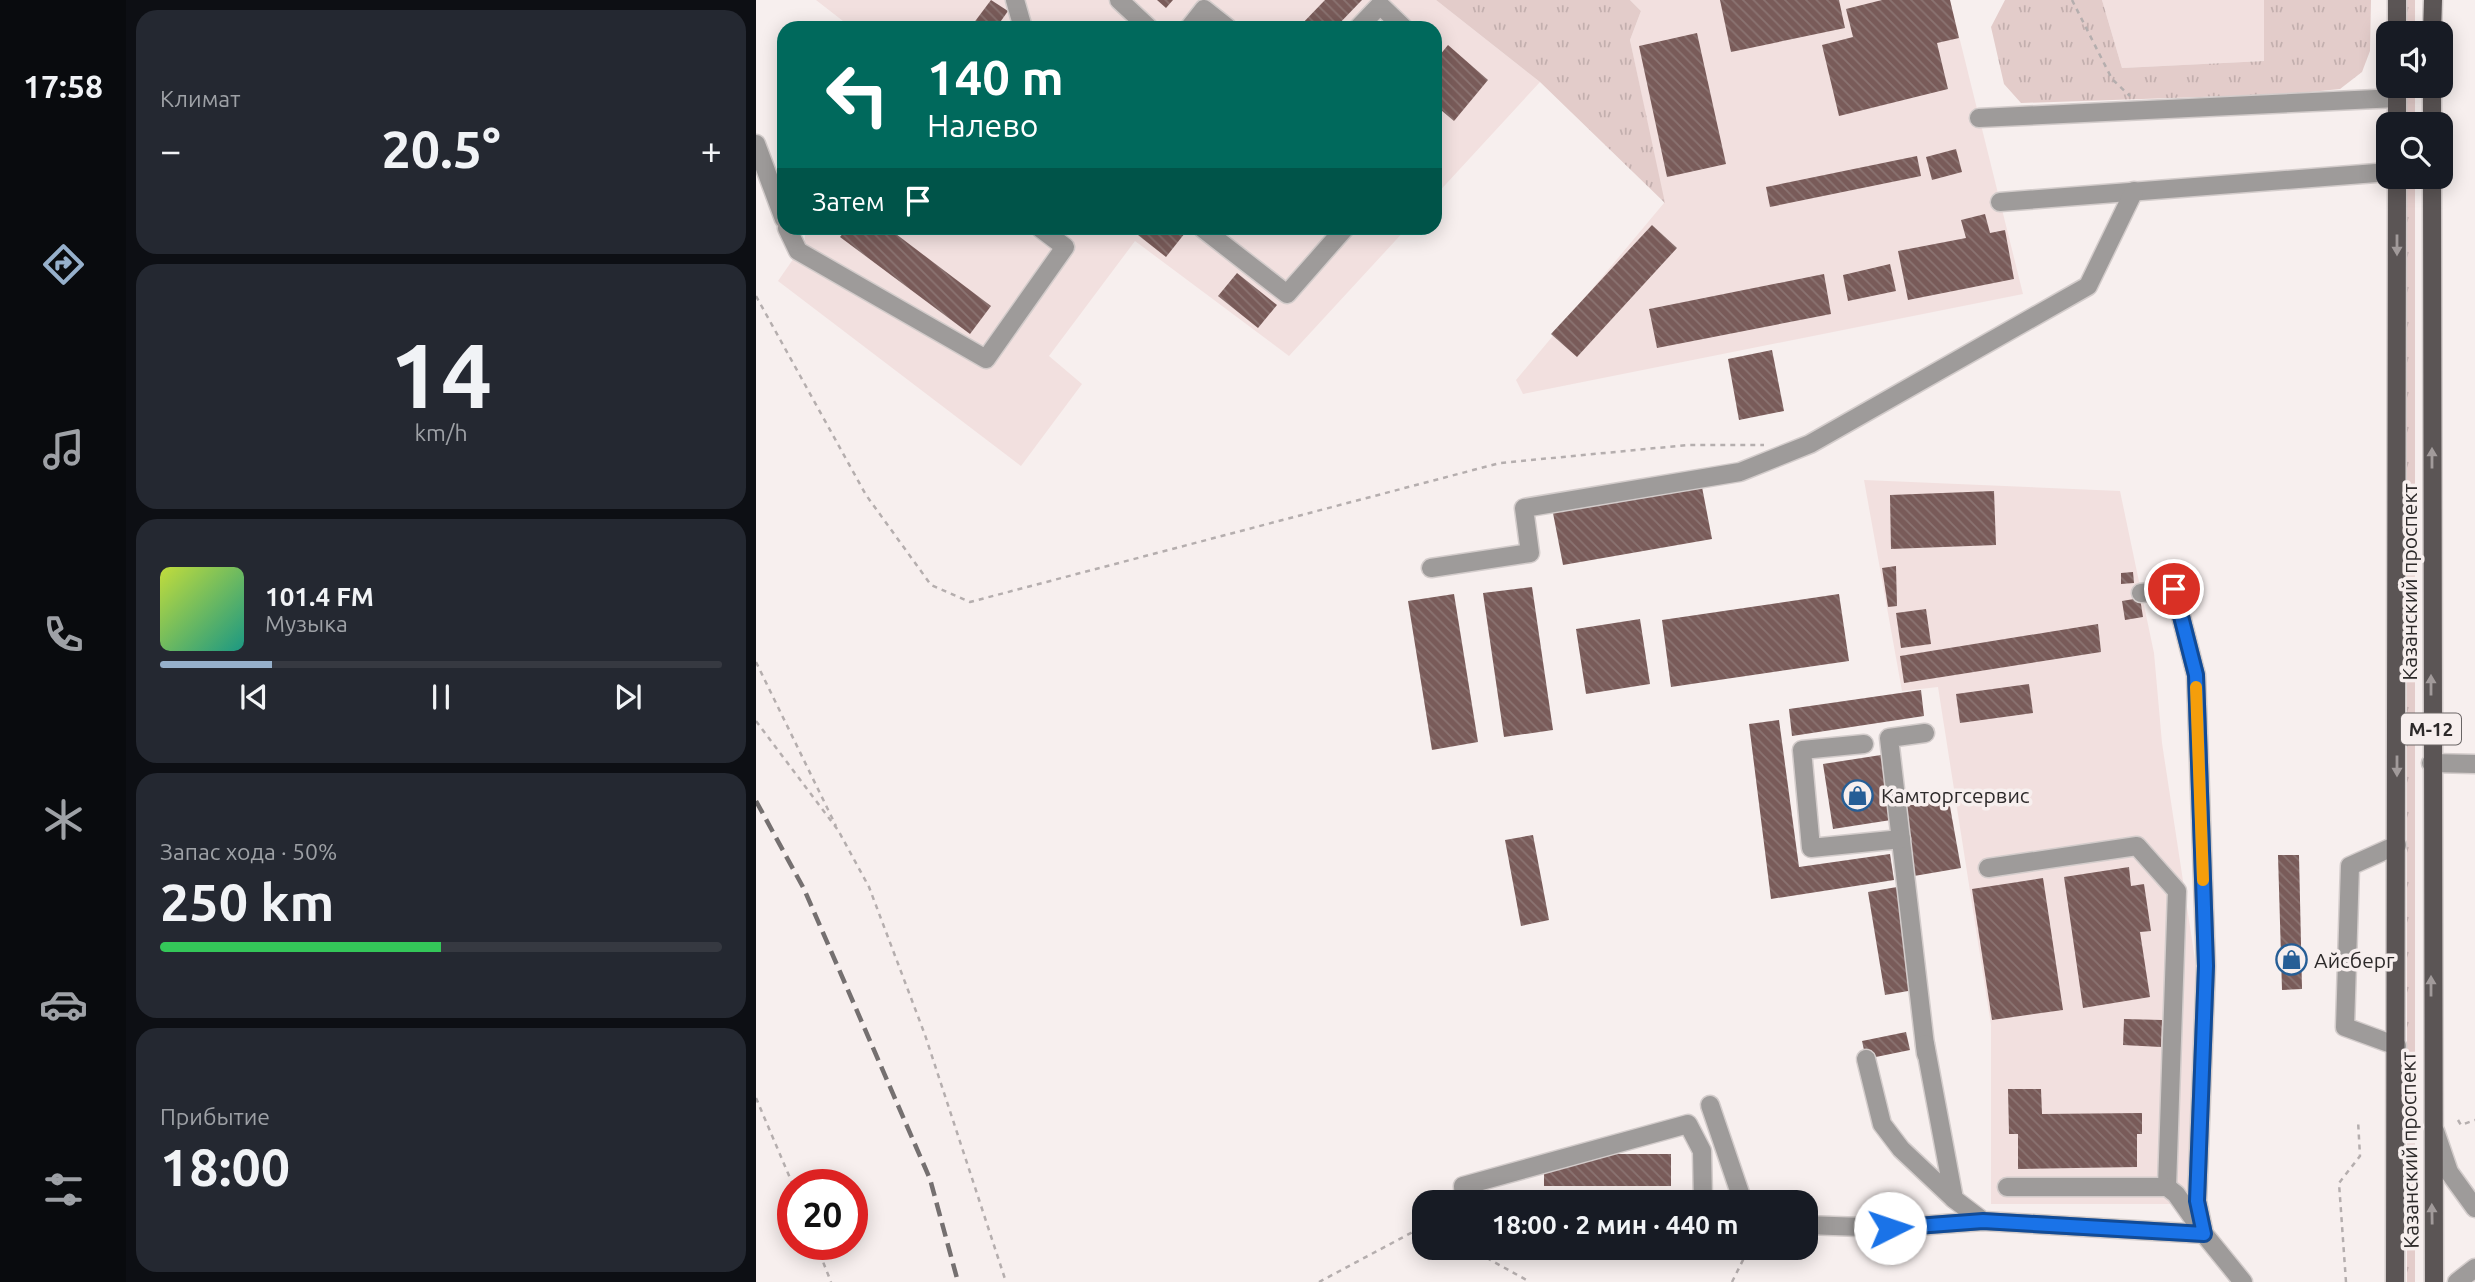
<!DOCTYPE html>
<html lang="ru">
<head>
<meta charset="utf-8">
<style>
  :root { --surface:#171b24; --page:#242831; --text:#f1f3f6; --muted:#9ea1a6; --line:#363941; --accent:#96b0cb }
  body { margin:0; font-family:Ubuntu,sans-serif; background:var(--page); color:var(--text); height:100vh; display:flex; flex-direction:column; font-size:26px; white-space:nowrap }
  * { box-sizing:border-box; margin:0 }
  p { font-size:23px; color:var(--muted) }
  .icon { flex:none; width:38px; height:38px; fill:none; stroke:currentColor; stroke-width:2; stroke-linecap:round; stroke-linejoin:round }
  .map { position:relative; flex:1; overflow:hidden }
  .sheet { display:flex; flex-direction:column; gap:10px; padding:10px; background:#0d0f14; width:630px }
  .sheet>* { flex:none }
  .hud { position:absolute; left:21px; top:21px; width:665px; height:214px; border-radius:21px; box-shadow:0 4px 18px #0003; background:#00695c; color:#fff; overflow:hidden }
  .tools { position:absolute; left:1620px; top:21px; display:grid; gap:14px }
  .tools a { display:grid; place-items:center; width:77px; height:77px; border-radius:14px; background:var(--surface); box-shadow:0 4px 18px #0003; font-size:35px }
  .speed { position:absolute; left:21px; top:1169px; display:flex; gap:14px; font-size:35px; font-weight:700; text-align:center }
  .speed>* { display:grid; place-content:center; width:91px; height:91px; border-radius:50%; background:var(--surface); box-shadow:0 4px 18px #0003; line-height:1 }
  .speed .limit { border:10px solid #d22; background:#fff; color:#111 }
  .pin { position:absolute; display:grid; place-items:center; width:60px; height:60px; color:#fff; margin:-30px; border:4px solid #fff; border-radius:50%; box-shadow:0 2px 7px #0007 }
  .me { position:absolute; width:77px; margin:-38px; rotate:86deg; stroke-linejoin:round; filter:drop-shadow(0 0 5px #0008) }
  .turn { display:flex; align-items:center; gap:24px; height:147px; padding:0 35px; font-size:32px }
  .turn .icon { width:91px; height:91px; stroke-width:2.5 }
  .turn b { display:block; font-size:49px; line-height:60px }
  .then { display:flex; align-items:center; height:66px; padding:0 35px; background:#0003; gap:14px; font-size:26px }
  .big { font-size:52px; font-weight:600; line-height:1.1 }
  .sheet .widget { flex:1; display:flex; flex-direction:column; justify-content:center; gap:10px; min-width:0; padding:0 24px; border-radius:21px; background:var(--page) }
  .sheet .dial { align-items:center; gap:0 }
  .dial b { font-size:91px; line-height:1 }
  .song { display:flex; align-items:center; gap:21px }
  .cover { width:84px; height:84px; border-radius:10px; background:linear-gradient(135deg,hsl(70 70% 55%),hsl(170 70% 35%)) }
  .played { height:7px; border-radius:4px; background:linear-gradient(90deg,var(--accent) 20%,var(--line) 20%) }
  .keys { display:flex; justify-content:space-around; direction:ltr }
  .heat { display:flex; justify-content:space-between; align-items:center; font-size:38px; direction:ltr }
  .charge { height:10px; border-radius:5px; background:linear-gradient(90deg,#34c759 50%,var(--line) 0) }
  .trip { position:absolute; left:656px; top:1190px; width:406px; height:70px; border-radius:21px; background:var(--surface); box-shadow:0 4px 18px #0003; font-weight:600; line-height:70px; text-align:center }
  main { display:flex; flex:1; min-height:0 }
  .dock { display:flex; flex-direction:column; width:126px; justify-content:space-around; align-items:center; background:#090b0e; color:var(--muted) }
  .dock .icon { width:49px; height:49px }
  .dock .current { color:var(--accent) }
  .dock b { font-size:32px; color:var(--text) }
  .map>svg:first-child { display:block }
</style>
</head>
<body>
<main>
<nav class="dock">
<b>17:58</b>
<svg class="icon current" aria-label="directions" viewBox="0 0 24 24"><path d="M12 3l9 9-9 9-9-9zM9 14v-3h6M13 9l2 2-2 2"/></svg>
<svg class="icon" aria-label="music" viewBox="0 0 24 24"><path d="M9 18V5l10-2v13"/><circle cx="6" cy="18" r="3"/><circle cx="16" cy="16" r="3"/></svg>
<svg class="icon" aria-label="phone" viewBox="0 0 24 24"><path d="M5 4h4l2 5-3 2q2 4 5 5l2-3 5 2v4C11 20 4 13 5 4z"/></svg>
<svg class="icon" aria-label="climate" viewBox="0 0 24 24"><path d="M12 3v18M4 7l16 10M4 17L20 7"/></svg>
<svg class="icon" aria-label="car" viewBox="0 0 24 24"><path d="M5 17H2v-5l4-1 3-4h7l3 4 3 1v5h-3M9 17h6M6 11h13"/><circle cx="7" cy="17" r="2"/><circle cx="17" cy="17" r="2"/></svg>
<svg class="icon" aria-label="filters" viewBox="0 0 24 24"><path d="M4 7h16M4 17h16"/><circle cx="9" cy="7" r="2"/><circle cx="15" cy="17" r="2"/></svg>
</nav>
<section class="sheet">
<div class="widget"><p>Климат</p>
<div class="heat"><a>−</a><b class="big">20.5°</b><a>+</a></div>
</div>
<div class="widget dial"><b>14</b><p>km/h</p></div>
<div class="widget">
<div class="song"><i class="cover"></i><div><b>101.4 FM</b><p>Музыка</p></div></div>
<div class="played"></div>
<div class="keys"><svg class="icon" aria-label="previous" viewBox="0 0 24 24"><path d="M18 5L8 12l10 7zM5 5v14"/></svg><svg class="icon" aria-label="pause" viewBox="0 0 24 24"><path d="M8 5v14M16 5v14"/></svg><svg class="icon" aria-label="next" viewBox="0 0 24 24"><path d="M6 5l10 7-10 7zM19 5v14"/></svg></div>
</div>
<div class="widget"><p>Запас хода · 50%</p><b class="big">250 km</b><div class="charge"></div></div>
<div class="widget"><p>Прибытие</p><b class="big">18:00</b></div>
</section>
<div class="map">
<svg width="1719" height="1282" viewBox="0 0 1719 1282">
  <defs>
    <pattern id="grass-tufts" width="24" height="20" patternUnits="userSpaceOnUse" patternTransform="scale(1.75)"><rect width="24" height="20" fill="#e3ccca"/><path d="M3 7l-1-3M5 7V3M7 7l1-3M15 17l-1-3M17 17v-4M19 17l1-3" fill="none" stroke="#c3afae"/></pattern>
    <pattern id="building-back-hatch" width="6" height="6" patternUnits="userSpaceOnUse" patternTransform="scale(1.75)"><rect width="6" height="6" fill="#795b59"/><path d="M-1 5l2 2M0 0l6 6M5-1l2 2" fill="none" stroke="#8b7472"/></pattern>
  </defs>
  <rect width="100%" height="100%" fill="#f7efee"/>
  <g fill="#f2e0df">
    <polygon points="60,0 680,0 784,82 679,196 679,28 96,28"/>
    <polygon points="874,0 1194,0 1267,294 767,394 760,380 908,203 874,40 885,11"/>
    <polygon points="1346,0 1508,0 1508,61 1366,68"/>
    <polygon points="49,228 651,228 533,356 379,241 293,356 326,384 265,466 22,281 49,242"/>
    <polygon points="1108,480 1364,491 1398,653 1406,743 1440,966 1431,1200 1422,1204 1235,1204 1235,1025 1182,687 1146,691"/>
  </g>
  <g fill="url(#grass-tufts)">
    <polygon points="680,0 874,0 885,11 874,40 909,203 784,82"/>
    <polygon points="1249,0 1346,0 1366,68 1508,61 1508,0 1615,0 1614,51 1606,72 1584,89 1535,94 1265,103 1248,84 1235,27"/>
    <rect x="1651" y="0" width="8" height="33"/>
    <rect x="1651" y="86" width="8" height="38"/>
    <rect x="1651" y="177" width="8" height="1105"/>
  </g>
  <g fill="url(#building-back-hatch)">
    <polygon points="235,0 252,11 240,28 214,28"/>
    <polygon points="401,0 417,0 410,8"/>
    <polygon points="569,0 606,0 579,28 542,28"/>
    <polygon points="964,0 1083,0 1089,28 975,52"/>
    <polygon points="1126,0 1194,0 1203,38 1181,43 1192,89 1083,116 1066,45 1097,37 1090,9"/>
    <polygon points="941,33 970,164 911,177 883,46"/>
    <polygon points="692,45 732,80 698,121 679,105 679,61"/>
    <polygon points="1200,149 1206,172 1176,180 1170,157"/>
    <polygon points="1161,156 1165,176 1014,207 1010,187"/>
    <polygon points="1229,214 1234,233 1249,230 1258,279 1152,300 1142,251 1210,238 1205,220"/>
    <polygon points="896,225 921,248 821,357 795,334"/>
    <polygon points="91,228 132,228 235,306 214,334 84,237"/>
    <polygon points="387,228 422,228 429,233 410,257 382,235"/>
    <polygon points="1134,264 1140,291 1092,301 1087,275"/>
    <polygon points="481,273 521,305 502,328 462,296"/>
    <polygon points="1068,274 1075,314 901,348 893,309"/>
    <polygon points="1016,350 1028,411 983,420 972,359"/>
    <polygon points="946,487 956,539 807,565 797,513"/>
    <polygon points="1238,491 1240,545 1135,549 1134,495"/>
    <polygon points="1140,566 1141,606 1132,607 1126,568"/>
    <polygon points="1377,572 1378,583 1365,584 1365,573"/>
    <polygon points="776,587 797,730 748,737 727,593"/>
    <polygon points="698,594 722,742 676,750 652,601"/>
    <polygon points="1083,594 1093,661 915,687 906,620"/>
    <polygon points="1384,598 1387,617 1369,620 1366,601"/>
    <polygon points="1170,609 1175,644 1145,648 1140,613"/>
    <polygon points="884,619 894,684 830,694 820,629"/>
    <polygon points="1342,624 1345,652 1148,683 1144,656"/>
    <polygon points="1273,684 1277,713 1204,723 1200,694"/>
    <polygon points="1165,690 1168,716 1036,736 1033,709"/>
    <polygon points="1023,720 1043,867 1134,854 1138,880 1015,899 993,724"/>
    <polygon points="1125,755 1135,820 1077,829 1067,764"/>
    <polygon points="1191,790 1205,868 1158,876 1145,798"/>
    <polygon points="777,835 793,920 765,926 749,840"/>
    <polygon points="1522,855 1543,855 1546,989 1526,990"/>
    <polygon points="1373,867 1375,886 1388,884 1395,931 1384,932 1394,997 1327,1008 1308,877"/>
    <polygon points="1287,878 1307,1010 1236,1020 1216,889"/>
    <polygon points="1141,887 1158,990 1129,995 1112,892"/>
    <polygon points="1368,1019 1406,1020 1405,1047 1367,1045"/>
    <polygon points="1150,1032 1154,1050 1110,1059 1106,1041"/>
    <polygon points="1252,1089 1285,1089 1286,1114 1386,1113 1386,1134 1381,1134 1381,1167 1262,1169 1262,1134 1253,1134"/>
    <rect x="788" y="1154" width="127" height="32"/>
  </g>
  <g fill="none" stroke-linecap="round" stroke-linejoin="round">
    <defs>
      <g id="minor">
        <polyline points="259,0 267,28"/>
        <polyline points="363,0 393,28"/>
        <polyline points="433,28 448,9 472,28"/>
        <polyline points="602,28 624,5 648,28"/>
        <polyline points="1223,118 1641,98"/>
        <polyline points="0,144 28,219"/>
        <polyline points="1244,202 1633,172"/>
        <polyline points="31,228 42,251 230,359 309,247 284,228"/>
        <polyline points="446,228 531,294 589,228"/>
        <polyline points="675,568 774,553 768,508 984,472 1054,444 1332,286 1378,191"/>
        <polyline points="1385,593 1418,589 1440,675 1450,966 1441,1201 1448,1234 1487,1282"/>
        <polyline points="1169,733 1133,738 1170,1054"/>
        <polyline points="1108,744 1046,750 1055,848 1145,839"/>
        <polyline points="1675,763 1719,764"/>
        <polyline points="1641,845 1594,866 1589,1027 1641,1046"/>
        <polyline points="1232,868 1381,846 1421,891 1411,1187"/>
        <polyline points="1169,1044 1198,1199 1227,1221 1448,1234"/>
        <polyline points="1110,1059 1126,1124 1145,1149 1198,1199"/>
        <polyline points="954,1105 987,1202"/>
        <polyline points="1679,1131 1693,1172 1719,1208"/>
        <polyline points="1251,1187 1411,1187 1420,1194 1444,1228"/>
        <polyline points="708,1202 707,1186 932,1124 946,1151 947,1202"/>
        <polyline points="1050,1225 1134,1228 1227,1221"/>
        <polyline points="1701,1282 1719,1268"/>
      </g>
      <g id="major">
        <polyline points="1641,33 1641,0"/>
        <polyline points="1676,33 1677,0"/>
        <polyline points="1641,86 1641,124"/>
        <polyline points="1676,124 1676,86"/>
        <polyline points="1676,177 1678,1282"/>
        <polyline points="1639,1282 1641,177"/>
      </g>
    </defs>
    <use href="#minor" stroke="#d3cccb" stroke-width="21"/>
    <use href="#major" stroke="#d3cccb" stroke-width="21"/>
    <g stroke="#b5aeae" stroke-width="2.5" stroke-dasharray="5 5" stroke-linecap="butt">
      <polyline points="1316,0 1356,79 1374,96"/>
      <polyline points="0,296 110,495 175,585 214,602 744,463 932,445 1008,445"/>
      <polyline points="0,662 80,826"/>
      <polyline points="0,721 82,830 113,887 169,1035 250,1282"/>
      <polyline points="0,1098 37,1185"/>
      <polyline points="1702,1120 1705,1125 1719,1120"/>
      <polyline points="60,1244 75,1282"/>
      <polyline points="713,1248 774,1282"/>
      <polyline points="563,1282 668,1226"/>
      <polyline points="976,1282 993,1248"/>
      <polyline points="1590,1282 1583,1183 1604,1156 1602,1120"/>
    </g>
    <use href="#minor" stroke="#9e9b9a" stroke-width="18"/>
    <use href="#major" stroke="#5b5555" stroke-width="18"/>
    <polyline stroke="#757070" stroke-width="4.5" stroke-dasharray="14 7" stroke-linecap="butt" points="0,801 48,889 174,1179 202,1282"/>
  </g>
  <defs><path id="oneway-solid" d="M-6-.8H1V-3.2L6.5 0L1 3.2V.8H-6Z" transform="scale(1.75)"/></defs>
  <g fill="#a19a9a">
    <use href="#oneway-solid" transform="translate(1641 245) rotate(90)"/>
    <use href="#oneway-solid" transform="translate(1676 458) rotate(-90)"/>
    <use href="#oneway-solid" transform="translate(1675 685) rotate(-90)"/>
    <use href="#oneway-solid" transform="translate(1641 766) rotate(90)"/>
    <use href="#oneway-solid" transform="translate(1675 986) rotate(-90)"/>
    <use href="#oneway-solid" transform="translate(1676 1214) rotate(-91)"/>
  </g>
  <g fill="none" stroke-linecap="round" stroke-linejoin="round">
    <defs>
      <polyline id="route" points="1134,1228 1227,1221 1448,1234 1441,1201 1450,966 1440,675 1418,589"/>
    </defs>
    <use href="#route" stroke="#114b97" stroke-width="18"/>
    <use href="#route" stroke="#1a73e8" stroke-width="12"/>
    <polyline stroke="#f59e0b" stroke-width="12" points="1440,687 1447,880"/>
  </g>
  <defs>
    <symbol id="shop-ring" viewBox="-11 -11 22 22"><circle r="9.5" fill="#f7efee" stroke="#265e96" stroke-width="1.5"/><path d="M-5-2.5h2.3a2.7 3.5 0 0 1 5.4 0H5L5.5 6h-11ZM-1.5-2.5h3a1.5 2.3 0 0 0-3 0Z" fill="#265e96"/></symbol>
  </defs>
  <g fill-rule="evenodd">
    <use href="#shop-ring" x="1084" y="778" width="35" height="35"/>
    <use href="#shop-ring" x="1518" y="942" width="35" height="35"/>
  </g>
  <g text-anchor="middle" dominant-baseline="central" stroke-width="7" stroke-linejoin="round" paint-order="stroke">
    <rect fill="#f7efee" stroke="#6a6565" stroke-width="2" x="1645" y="713.5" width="60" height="31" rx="5"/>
    <g font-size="19" font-weight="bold" fill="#2d2a2a">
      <text x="1675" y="729">М-12</text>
    </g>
    <g font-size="21" fill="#2d2a2a" stroke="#f7efee">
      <text transform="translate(1653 582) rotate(-90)">Казанский проспект</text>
      <text transform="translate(1653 1150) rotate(-91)">Казанский проспект</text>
    </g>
    <g font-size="21" fill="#2d2a2a" stroke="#f7efee" text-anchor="start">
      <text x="1125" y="795">Камторгсервис</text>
      <text x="1558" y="960">Айсберг</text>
    </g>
  </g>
</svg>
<div class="tools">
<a><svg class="icon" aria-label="sound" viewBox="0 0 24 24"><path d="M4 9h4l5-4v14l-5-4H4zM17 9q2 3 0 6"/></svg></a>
<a><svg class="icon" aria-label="search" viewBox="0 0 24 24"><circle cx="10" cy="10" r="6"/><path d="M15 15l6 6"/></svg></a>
</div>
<div class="speed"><div class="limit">20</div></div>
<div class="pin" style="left:1418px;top:589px;background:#d93025"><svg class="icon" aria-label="arrive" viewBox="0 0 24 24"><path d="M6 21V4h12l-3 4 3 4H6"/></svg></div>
<svg class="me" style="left:1134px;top:1228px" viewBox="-20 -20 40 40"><circle r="19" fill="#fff"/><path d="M0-13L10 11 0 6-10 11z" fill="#1a73e8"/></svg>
<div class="trip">18:00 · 2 мин · 440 m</div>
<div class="hud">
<div class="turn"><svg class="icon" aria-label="left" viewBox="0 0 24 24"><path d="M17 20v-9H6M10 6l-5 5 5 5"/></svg><div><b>140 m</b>Налево</div></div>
<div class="then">Затем<svg class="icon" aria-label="arrive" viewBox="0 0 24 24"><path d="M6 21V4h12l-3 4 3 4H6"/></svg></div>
</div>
</div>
</main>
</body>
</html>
